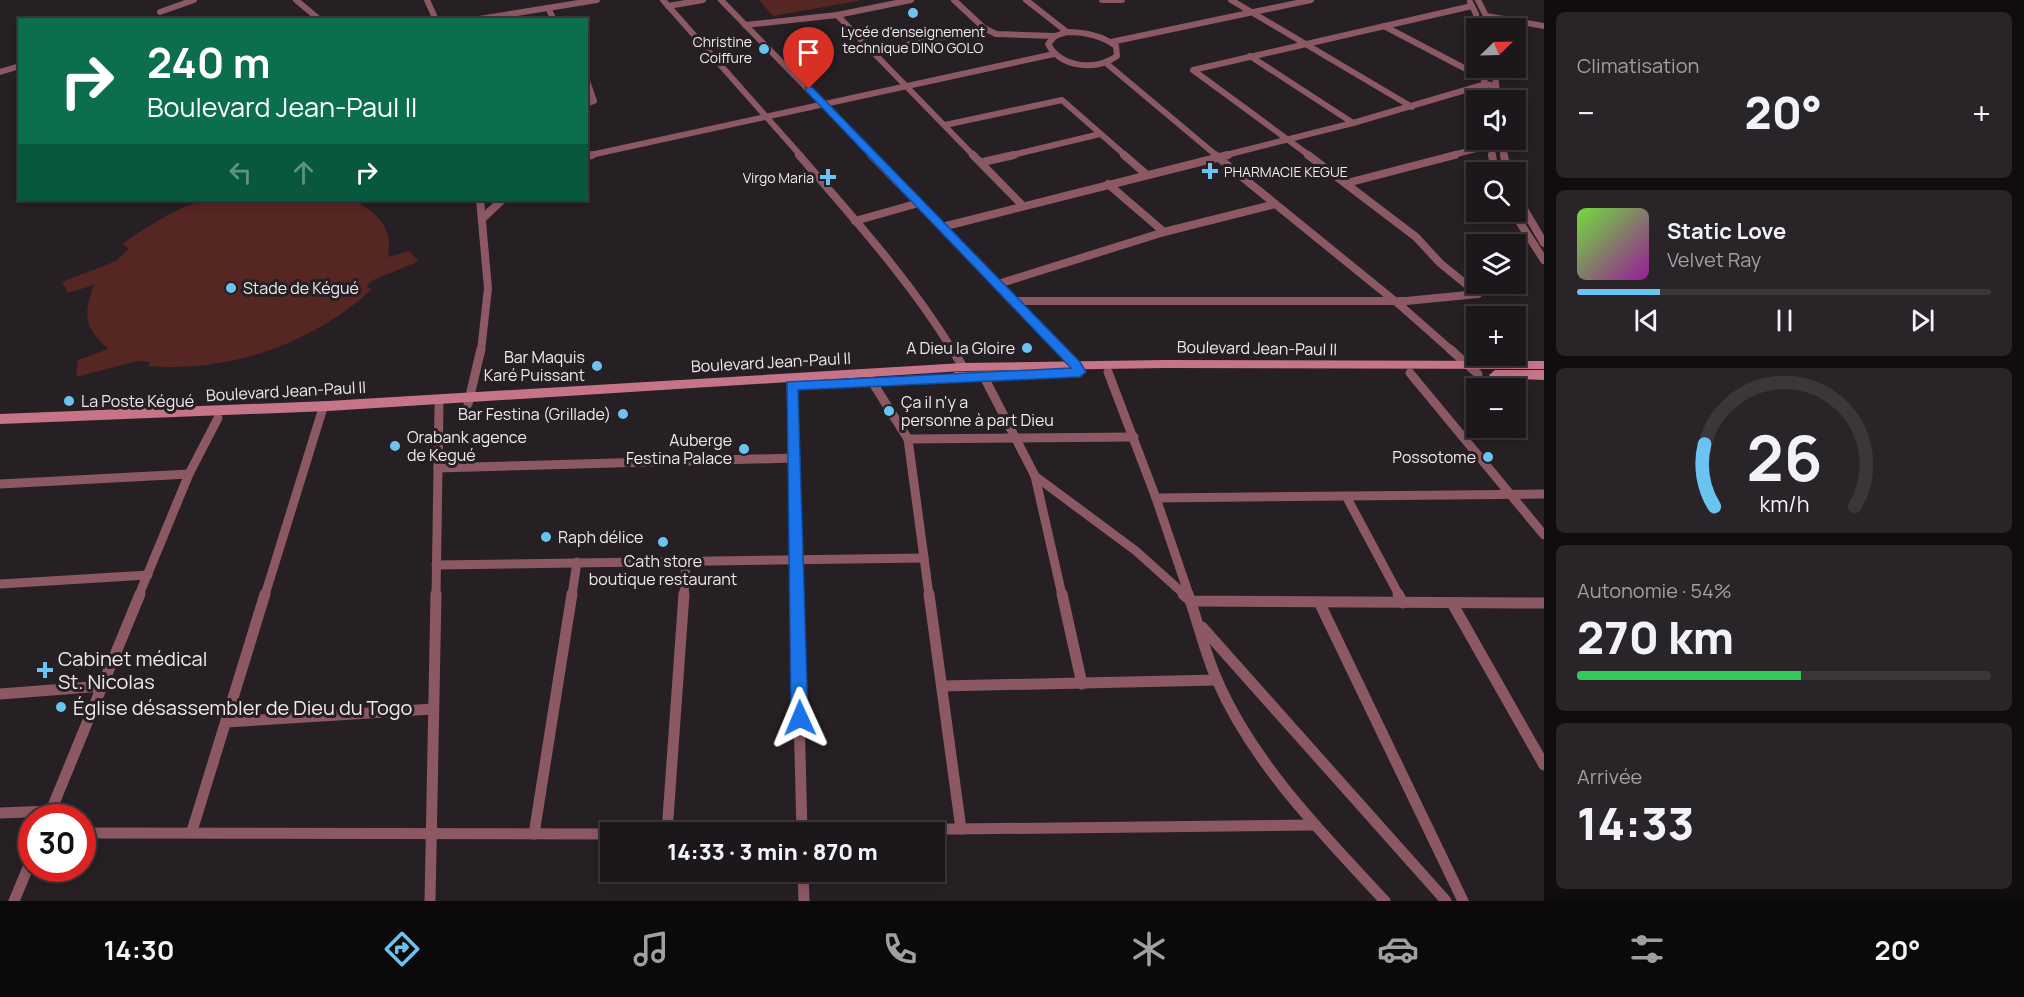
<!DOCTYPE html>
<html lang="fr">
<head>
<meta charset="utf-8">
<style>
  :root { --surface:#1c171a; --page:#292427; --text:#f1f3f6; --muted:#a09fa2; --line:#3a3639; --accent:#6bc3f2 }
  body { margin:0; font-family:Manrope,sans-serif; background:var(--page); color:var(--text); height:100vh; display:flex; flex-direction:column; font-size:22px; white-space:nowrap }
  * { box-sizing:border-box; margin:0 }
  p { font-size:20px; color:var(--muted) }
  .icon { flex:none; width:33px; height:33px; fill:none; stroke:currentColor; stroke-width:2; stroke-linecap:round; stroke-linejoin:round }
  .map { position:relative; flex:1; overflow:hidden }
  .details { display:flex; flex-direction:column; gap:12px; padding:12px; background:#0f0d0e; width:480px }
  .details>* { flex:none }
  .banner { position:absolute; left:18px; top:18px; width:570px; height:183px; border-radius:0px; box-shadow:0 3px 9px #0003,0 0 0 2px var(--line); background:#0b6e4f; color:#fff; overflow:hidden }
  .needle { width:39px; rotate:67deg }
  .fabs { position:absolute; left:1466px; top:18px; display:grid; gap:12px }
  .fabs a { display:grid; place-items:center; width:60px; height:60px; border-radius:0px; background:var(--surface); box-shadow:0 3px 9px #0003,0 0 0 2px var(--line); font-size:30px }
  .speed { position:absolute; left:18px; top:804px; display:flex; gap:12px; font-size:30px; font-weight:700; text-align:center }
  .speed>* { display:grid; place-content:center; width:78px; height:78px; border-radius:50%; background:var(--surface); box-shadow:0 3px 9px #0003,0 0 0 2px var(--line); line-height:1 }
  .speed .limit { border:9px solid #d22; background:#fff; color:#111 }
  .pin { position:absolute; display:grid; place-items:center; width:51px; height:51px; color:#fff; margin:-62px -26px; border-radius:50% 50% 50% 0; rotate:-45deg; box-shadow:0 0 6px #0007 }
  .pin .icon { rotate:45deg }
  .me { position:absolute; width:66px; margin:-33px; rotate:359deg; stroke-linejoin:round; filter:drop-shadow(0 0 4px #0008) }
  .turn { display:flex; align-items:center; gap:21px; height:126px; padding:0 30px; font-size:27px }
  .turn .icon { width:78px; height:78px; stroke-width:2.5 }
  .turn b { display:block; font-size:42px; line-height:51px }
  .lanes { display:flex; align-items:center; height:57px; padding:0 30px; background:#0003; justify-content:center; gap:30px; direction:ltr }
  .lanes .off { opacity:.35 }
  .big { font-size:45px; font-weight:800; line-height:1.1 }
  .details .card { flex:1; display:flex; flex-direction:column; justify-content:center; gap:9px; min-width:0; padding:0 21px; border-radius:9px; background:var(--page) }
  .details .dial { align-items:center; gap:0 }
  .dial svg { height:156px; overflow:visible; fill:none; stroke:var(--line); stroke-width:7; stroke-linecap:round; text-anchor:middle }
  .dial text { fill:var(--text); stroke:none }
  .song { display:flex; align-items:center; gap:18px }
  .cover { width:72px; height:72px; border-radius:9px; background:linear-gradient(135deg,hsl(100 70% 55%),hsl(300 70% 35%)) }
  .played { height:6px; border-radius:3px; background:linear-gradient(90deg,var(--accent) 20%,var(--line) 20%) }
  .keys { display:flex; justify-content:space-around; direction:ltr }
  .heat { display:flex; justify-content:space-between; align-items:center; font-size:33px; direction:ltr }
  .charge { height:9px; border-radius:4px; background:linear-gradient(90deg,#34c759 54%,var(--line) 0) }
  .trip { position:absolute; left:600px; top:822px; width:345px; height:60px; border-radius:0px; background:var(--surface); box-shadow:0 3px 9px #0003,0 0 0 2px var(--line); font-weight:800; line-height:60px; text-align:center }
  .dock { display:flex; height:96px; justify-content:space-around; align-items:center; background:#0b090a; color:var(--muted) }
  .dock .icon { width:42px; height:42px }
  .dock .current { color:var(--accent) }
  .dock b { font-size:27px; color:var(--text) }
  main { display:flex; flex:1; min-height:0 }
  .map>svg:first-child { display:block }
</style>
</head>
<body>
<main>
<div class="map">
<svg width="1544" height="901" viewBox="0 0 1544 901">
  <rect width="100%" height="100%" fill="#261f23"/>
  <g fill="#552622">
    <polygon points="759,0 858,0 858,1 773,16"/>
    <path d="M 203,200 L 369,200 L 359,203 C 381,217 393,230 388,257 L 409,251 L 419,261 L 371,281 L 367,287 L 372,289 C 313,344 228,373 148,366 L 150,362 L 138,361 L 76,377 L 78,360 L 108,349 C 84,327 83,315 94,285 L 68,293 L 62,282 L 116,261 L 129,249 L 122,244 C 147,226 174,210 203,200 Z"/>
  </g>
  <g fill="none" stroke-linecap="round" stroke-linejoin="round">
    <g stroke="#8b5863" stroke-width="6">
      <polyline points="296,0 320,20"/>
      <polyline points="427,0 436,20"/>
      <polyline points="663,0 801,156"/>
      <polyline points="721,0 873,156"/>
      <polyline points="1026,0 1067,32"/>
      <polyline points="1102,0 1122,0"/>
      <polyline points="1231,0 1412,107"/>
      <polyline points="1478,0 1486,16 1488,28"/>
      <polyline points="1470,2 1476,14 1477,28"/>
      <polyline points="668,6 703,0"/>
      <polyline points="548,8 554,20"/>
      <polyline points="160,12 194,0"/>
      <polyline points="837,15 974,156"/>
      <polyline points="1486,16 1544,26"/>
      <polyline points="473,20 597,0"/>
      <polyline points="745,25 837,15 911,0"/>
      <polyline points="1384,26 1485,79"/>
      <polyline points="984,28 996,34 1055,36"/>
      <path d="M 1067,32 C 1085,32 1101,35 1116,46 L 1117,56 C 1096,71 1061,68 1048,44 L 1055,36 Z"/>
      <polyline points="1111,42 1311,0"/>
      <polyline points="874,52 984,28 954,0"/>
      <polyline points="1250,56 1353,123"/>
      <polyline points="1106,63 1217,156"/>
      <polyline points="1482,68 1487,100"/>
      <polyline points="1494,68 1498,100"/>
      <polyline points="0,72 20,66"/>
      <polyline points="586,78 594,101 586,104"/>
      <polyline points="945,125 1062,100 1126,156"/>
      <polyline points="1490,140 1493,156"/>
      <polyline points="1501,140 1504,156"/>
      <polyline points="586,156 1054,54"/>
      <polyline points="1008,156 1100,134"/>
      <polyline points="1222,156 1353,123 1486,84 1496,86"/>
      <polyline points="1310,156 1193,70 1472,6"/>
      <polyline points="1449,156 1491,145"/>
    </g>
    <g stroke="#8b5863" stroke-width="8">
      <path d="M 799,155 C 853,218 910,280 953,351"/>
      <polyline points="871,155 1062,351"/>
      <polyline points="973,155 1023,206"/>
      <polyline points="1124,155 1147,175"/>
      <polyline points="1215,155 1401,306 1452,351"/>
      <polyline points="1308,155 1416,237 1440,263 1478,294"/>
      <polyline points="1492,155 1495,172"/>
      <polyline points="1504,155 1507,172"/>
      <polyline points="586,156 592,155"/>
      <polyline points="983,162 1014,155"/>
      <polyline points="1347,183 1455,155"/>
      <polyline points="1108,184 1164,232"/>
      <polyline points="1515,194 1544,243"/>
      <polyline points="480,200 488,288 481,351"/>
      <polyline points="1513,212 1544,260"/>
      <polyline points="483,218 502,200"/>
      <polyline points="855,221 919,203"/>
      <polyline points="942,227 1228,155"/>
      <polyline points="998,284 1164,232 1275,204"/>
      <polyline points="1014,301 1406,301 1478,294"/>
    </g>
    <g stroke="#8b5863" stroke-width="9">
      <polyline points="952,349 963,367"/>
      <polyline points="1061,349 1076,365 1079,373"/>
      <polyline points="1450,349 1478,374"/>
      <polyline points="1108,372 1156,498 1189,595"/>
      <polyline points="1410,373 1544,535"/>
      <polyline points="984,377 1035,476 1062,595"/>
      <polyline points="871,380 908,439 929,595"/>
      <polyline points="791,385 796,595"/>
      <polyline points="468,404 481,349"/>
      <polyline points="908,439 1134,437"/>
      <polyline points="438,468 794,458"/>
      <polyline points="1035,476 1136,551 1185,595"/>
      <polyline points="0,484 189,474"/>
      <polyline points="1346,496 1399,595"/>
      <polyline points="1156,498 1544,494"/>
      <polyline points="436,565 924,558"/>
      <polyline points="0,584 148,575"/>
      <polyline points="139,595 189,474 218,418"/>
      <polyline points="265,595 322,411"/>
      <polyline points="436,595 439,406"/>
      <polyline points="572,595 577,562"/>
      <polyline points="684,595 686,560"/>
    </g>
    <g stroke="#8b5863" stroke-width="11">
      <polyline points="796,594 802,832"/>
      <polyline points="929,594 961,829"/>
      <polyline points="1062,594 1082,684"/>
      <polyline points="1183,594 1191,601 1544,603"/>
      <path d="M 1188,594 C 1198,622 1205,653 1217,680 C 1254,765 1324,835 1385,901"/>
      <polyline points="1398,594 1403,603"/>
      <polyline points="1452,603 1544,765"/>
      <polyline points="1320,604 1463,901"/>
      <polyline points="1202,627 1446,901"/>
      <polyline points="942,686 1217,680"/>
      <polyline points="0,694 103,686"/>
      <polyline points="226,722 433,709"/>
      <polyline points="0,813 51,811"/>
      <polyline points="48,818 140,594"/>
      <polyline points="192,831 265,594"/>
      <polyline points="667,832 684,594"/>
      <polyline points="697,832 1315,825"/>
      <polyline points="82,833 610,834"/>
      <polyline points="534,834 572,594"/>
      <polyline points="803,872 804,901"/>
      <polyline points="14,901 32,858"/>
      <polyline points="430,901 436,594"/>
    </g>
    <g fill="#c67588" fill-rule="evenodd">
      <polygon points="1165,360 1544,361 1544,369 1165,368 963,371 328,411 0,424 0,414 328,401 963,363"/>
      <polygon points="1495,370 1544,370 1544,380 1491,378 1489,375"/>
      <polygon points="1008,371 1014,376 1008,381 955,382 949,377 955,372"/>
    </g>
  </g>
  <polygon fill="#1a73e8" stroke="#114b97" stroke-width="1.5" points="806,87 812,87 1080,362 1086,372 1079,377 798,390 808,718 806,724 800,726 793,724 791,718 787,382 1071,368 806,91"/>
  <g fill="#6bc3f2" stroke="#261f23" stroke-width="2">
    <circle cx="913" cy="13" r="6"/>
    <circle cx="764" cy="49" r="6"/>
    <path d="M1207 162h6v6h6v6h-6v6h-6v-6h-6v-6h6z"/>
    <path d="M825 168h6v6h6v6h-6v6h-6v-6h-6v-6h6z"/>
    <circle cx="231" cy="288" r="6"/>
    <circle cx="1027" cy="348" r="6"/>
    <circle cx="597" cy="366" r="6"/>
    <circle cx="69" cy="401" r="6"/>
    <circle cx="889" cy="411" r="6"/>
    <circle cx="623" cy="414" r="6"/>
    <circle cx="395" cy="446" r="6"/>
    <circle cx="744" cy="449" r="6"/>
    <circle cx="1488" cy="457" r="6"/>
    <circle cx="546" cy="537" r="6"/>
    <circle cx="663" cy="542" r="6"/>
    <path d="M42 661h6v6h6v6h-6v6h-6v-6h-6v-6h6z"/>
    <circle cx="61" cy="707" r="6"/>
  </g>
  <g text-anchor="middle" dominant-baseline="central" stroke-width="6" stroke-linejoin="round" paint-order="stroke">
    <g font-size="14" fill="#eeeaec" stroke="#261f23" text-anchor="end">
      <text x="913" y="31" text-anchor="middle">Lycée d'enseignement<tspan x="913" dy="16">technique DINO GOLO</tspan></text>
      <text x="752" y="41">Christine<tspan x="752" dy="16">Coiffure</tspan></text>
      <text x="1224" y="171" text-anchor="start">PHARMACIE KEGUE</text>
      <text x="814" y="177">Virgo Maria</text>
    </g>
    <g font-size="16" fill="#eeeaec" stroke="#261f23" text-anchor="start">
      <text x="243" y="288">Stade de Kégué</text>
      <text x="1015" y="348" text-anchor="end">A Dieu la Gloire</text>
      <text x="585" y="357" text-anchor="end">Bar Maquis<tspan x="585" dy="18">Karé Puissant</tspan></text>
      <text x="81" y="401">La Poste Kégué</text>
      <text x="901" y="402">Ça il n'y a<tspan x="901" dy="18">personne à part Dieu</tspan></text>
      <text x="611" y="414" text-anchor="end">Bar Festina (Grillade)</text>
      <text x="407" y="437">Orabank agence<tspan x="407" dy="18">de Kegué</tspan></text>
      <text x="732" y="440" text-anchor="end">Auberge<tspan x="732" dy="18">Festina Palace</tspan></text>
      <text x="1476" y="457" text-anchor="end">Possotome</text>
      <text x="558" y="537">Raph délice</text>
      <text x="663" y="561" text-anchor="middle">Cath store<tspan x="663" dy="18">boutique restaurant</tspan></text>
    </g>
    <g font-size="16" fill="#eeeaec" stroke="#261f23">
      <text transform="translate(1257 348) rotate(1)">Boulevard Jean-Paul II</text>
      <text transform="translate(771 362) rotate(-3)">Boulevard Jean-Paul II</text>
      <text transform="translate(286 391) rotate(-3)">Boulevard Jean-Paul II</text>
    </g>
    <g font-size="20" fill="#eeeaec" stroke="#261f23" text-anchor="start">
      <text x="58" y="658">Cabinet médical<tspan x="58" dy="23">St. Nicolas</tspan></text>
      <text x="73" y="707">Église désassembler de Dieu du Togo</text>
    </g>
  </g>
</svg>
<div class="fabs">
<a><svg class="needle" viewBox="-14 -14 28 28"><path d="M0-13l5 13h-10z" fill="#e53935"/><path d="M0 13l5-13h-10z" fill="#a09fa2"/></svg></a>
<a><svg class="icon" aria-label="sound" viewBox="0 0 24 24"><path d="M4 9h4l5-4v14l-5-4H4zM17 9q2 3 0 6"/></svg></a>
<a><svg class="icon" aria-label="search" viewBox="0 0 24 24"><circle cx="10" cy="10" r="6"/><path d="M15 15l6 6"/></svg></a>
<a><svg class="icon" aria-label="layers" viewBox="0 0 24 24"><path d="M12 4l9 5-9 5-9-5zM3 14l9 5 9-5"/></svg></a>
<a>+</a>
<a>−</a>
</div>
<div class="speed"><div class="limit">30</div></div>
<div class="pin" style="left:809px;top:89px;background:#d93025"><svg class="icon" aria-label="arrive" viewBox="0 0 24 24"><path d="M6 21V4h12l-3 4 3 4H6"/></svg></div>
<svg class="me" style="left:800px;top:718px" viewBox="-20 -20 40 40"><path d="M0-17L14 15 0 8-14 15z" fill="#1a73e8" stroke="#fff" stroke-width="4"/></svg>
<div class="trip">14:33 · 3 min · 870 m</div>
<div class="banner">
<div class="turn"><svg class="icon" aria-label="right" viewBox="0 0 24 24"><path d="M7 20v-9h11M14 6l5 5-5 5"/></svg><div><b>240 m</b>Boulevard Jean-Paul II</div></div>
<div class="lanes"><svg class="icon off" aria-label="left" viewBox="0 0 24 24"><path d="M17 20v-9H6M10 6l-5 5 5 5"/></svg><svg class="icon off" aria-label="ahead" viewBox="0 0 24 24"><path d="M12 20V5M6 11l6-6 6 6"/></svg><svg class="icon" aria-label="right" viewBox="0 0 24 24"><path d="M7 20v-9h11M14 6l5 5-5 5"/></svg></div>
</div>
</div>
<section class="details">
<div class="card"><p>Climatisation</p>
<div class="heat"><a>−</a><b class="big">20°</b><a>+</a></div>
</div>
<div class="card">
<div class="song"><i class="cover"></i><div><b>Static Love</b><p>Velvet Ray</p></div></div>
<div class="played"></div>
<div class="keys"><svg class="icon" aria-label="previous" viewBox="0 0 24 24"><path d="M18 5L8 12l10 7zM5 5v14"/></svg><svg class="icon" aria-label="pause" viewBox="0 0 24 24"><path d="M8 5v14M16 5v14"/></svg><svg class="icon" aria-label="next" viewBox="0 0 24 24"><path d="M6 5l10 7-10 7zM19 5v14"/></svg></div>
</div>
<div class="card dial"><svg viewBox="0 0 100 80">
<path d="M14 69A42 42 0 1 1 86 69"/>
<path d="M14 69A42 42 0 0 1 9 37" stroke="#6bc3f2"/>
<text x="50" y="56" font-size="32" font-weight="700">26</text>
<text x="50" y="72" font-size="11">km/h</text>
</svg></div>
<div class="card"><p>Autonomie · 54%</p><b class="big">270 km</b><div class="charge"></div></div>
<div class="card"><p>Arrivée</p><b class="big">14:33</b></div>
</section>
</main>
<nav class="dock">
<b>14:30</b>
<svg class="icon current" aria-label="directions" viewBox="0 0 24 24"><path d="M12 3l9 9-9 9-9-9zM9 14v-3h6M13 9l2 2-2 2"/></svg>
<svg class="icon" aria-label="music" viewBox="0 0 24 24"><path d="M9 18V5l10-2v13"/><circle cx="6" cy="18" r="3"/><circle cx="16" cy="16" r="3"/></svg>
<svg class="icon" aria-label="phone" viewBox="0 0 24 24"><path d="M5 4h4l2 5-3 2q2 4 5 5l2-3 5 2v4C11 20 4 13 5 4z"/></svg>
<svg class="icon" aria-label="climate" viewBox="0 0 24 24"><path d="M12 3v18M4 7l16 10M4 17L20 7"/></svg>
<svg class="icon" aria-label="car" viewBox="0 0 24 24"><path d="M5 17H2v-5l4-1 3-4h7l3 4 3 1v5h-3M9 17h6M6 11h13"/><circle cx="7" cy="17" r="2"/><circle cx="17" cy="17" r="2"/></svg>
<svg class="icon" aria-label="filters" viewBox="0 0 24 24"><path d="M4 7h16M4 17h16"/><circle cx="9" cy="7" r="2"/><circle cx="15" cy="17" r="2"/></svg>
<b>20°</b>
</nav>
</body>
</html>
